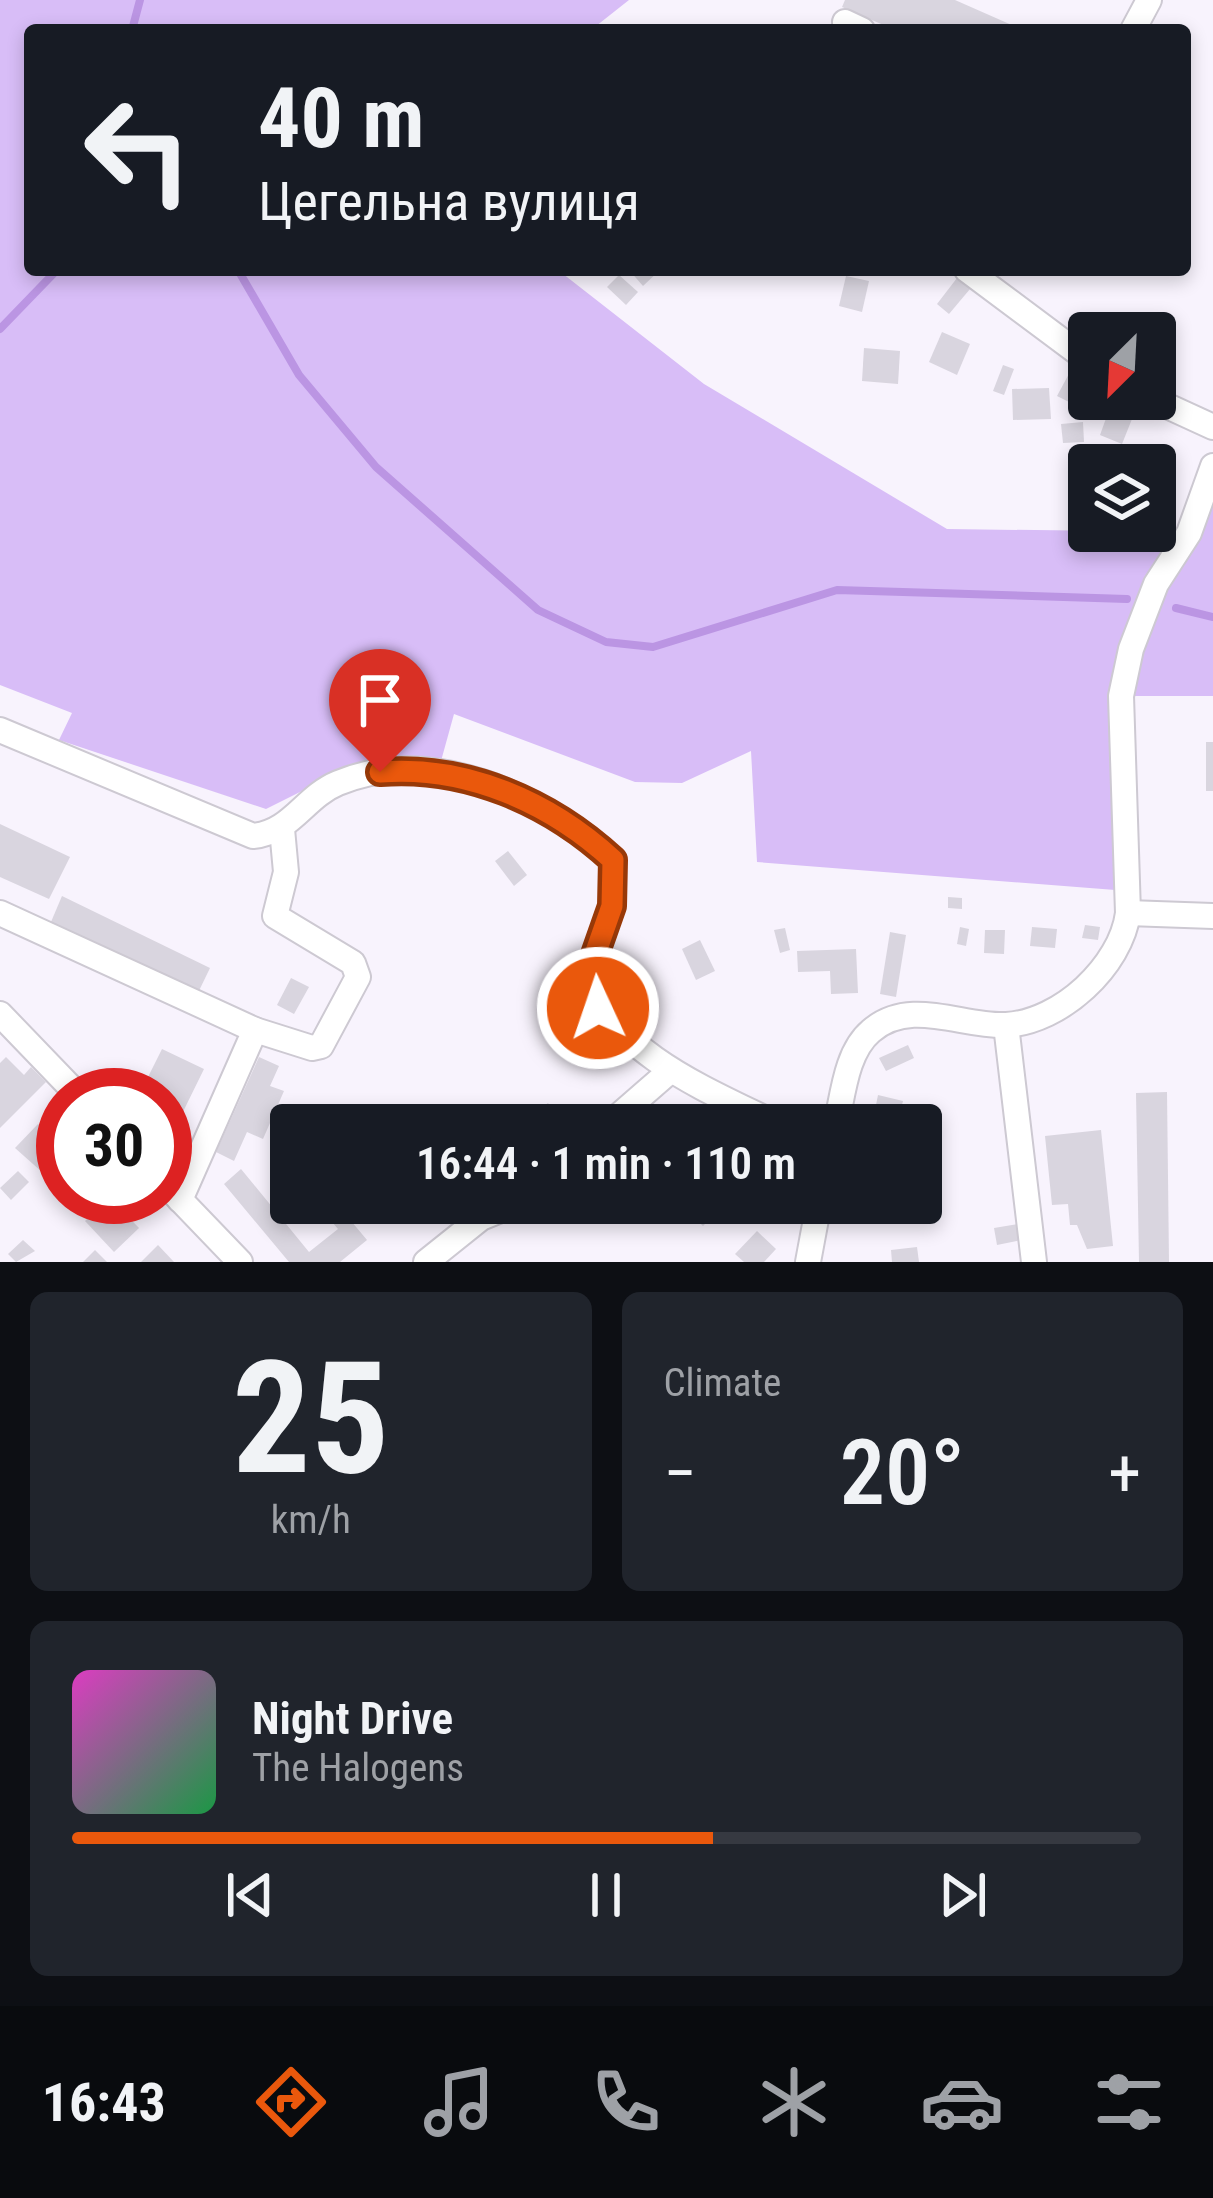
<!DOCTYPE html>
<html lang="en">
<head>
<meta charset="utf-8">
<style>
  :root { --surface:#171b24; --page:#20242c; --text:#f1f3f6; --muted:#9ea1a6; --line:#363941; --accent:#ea580c }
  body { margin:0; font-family:"Roboto Condensed",sans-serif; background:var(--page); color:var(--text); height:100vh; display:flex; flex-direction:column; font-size:45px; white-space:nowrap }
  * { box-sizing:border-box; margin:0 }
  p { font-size:39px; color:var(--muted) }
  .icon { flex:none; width:66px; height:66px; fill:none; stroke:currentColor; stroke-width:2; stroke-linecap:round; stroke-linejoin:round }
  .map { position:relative; height:1262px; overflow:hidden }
  .side { display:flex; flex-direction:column; gap:30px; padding:30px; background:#0d0f14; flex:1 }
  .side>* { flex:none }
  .top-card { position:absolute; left:24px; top:24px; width:1167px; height:252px; border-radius:12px; box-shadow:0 6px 18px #0003; background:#171b24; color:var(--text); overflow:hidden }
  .needle { width:78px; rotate:204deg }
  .buttons { position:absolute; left:1068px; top:312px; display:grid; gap:24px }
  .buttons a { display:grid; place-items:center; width:108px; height:108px; border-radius:12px; background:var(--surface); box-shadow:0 6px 18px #0003; font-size:60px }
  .speed { position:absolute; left:36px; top:1068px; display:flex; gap:24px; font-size:60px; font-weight:700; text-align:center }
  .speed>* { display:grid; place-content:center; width:156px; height:156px; border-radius:50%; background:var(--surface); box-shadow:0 6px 18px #0003; line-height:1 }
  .speed .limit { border:18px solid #d22; background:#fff; color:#111 }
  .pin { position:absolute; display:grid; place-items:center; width:102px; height:102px; color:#fff; margin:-123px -51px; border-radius:50% 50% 50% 0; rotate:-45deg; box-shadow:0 0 12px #0007 }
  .pin .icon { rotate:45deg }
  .me { position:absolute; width:132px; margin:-66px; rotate:357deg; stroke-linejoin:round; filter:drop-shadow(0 0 9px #0008) }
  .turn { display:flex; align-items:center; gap:42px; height:252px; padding:0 36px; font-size:54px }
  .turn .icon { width:156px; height:156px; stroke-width:2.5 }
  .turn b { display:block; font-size:84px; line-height:102px }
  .big { font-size:90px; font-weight:600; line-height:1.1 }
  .side .widget { flex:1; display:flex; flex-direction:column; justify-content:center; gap:18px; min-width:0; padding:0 42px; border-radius:18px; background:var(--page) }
  .side .dial { align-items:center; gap:0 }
  .dial b { font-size:156px; line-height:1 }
  .song { display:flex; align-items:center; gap:36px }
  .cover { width:144px; height:144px; border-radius:18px; background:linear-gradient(135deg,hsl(310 70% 55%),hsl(140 70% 35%)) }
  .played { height:12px; border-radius:6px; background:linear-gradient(90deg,var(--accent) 60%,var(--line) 60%) }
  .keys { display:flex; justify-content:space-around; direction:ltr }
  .heat { display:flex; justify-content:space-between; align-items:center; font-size:66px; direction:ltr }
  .side .tiles { flex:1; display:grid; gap:30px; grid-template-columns:1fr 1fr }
  .widget:last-child { grid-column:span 2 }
  .trip { position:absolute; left:270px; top:1104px; width:672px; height:120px; border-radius:12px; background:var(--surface); box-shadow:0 6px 18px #0003; font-weight:600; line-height:120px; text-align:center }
  .tabs { display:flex; height:192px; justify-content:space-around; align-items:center; background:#090b0e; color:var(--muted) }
  .tabs .icon { width:84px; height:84px }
  .tabs .active { color:var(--accent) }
  .tabs b { font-size:54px; color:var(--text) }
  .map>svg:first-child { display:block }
</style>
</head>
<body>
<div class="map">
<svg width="1213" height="1262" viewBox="0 0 1213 1262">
  <rect width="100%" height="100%" fill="#f8f3fd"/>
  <polygon fill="#d8bdf7" points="0,0 629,0 591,30 30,30 30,270 558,270 704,384 947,529 1189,532 1213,466 1213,696 1121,696 1128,891 757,862 751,751 682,783 635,782 454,714 441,761 346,769 266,809 59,740 72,713 0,685"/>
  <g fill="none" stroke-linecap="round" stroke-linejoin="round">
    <g stroke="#bb95e3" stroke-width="8">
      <polyline points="132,30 140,0"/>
      <polyline points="238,270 299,375 376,467 538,610 606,642 653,647 837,590 1127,599"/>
      <polyline points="0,329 57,270"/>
      <polyline points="1176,608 1213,617"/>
    </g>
  </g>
  <g fill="#d9d5df">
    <polygon points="845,0 955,0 1023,30 895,30 842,7"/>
    <polygon points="629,270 660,270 643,286"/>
    <polygon points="619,275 638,292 626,305 607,287"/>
    <polygon points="846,276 869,281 862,312 839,306"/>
    <polygon points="957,278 970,289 949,314 937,304"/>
    <polygon points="942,332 970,344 957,375 929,362"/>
    <polygon points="864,348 900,351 898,384 862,381"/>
    <polygon points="1003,365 1014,369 1004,395 993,391"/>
    <polygon points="1071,370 1085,377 1071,403 1057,396"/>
    <polygon points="1049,388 1051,419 1013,420 1012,389"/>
    <polygon points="1109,410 1132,419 1122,444 1100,435"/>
    <polygon points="1083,422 1084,442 1063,443 1061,424"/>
    <polygon points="1132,451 1159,452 1158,465 1132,465"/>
    <rect x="1206" y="742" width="7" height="49"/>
    <polygon points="0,824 70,857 49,899 0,877"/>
    <polygon points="508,851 527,875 514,886 495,861"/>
    <polygon points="62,896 210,968 195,999 48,929"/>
    <polygon points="948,897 962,898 962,909 948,908"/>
    <polygon points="1085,925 1100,927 1098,940 1082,938"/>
    <polygon points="960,927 969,929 966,946 957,944"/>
    <polygon points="1032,927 1057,929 1055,948 1030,946"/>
    <polygon points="785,928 790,950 780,953 774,930"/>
    <polygon points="985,930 1005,930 1004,954 984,953"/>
    <polygon points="890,932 906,935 896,997 880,994"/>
    <polygon points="700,940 715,971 696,980 682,949"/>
    <polygon points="856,949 858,993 831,994 830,971 798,972 797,951"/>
    <polygon points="623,965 637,985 621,997 606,977"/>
    <polygon points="291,978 309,987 294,1014 277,1005"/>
    <polygon points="908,1045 914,1058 886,1071 879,1058"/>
    <polygon points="162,1049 204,1069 176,1126 165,1120 165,1095 139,1095"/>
    <polygon points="6,1057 24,1075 31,1067 46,1082 0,1128 0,1063"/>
    <polygon points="259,1057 279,1066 270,1086 284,1091 263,1139 247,1132 234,1161 216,1152"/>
    <polygon points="1167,1092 1169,1262 1139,1262 1136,1093"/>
    <polygon points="878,1095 903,1101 898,1120 874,1115"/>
    <polygon points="548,1103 564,1125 538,1125 531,1116"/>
    <polygon points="468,1104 486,1125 460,1125 453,1117"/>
    <polygon points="38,1124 63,1147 42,1172 15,1148"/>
    <polygon points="1101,1130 1113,1246 1087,1249 1077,1225 1070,1225 1068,1204 1052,1205 1045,1136"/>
    <polygon points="284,1153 291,1162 291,1188 271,1164"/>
    <polygon points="241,1169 309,1252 338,1229 316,1203 336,1203 367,1240 340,1262 289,1262 224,1184"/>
    <polygon points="18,1171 29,1182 11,1200 0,1188"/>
    <polygon points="63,1177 63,1197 89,1197 76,1210 53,1187"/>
    <polygon points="109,1197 139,1228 114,1252 85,1221"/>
    <polygon points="679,1203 726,1203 703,1226"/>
    <polygon points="1018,1224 1021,1240 997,1245 994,1228"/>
    <polygon points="757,1231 776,1249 764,1262 744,1262 735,1254"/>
    <polygon points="23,1240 35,1251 16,1262 8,1254"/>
    <polygon points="158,1245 174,1262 141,1262"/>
    <polygon points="917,1247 919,1262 892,1262 891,1250"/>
    <polygon points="95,1250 107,1262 83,1262"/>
  </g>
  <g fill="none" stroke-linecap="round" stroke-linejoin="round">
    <defs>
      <g id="minor">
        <polyline points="845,22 862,30"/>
        <polyline points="1133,30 1149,0"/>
        <polyline points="967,270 1089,361"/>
        <polyline points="1152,399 1213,427"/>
        <path d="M 0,730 L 253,836 C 292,832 304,797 338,783 C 432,744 543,796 613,860 L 612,906 L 586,979 C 619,1056 708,1090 778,1125"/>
        <polyline points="0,913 255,1030 180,1200"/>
        <polyline points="1128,913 1213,916"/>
        <polyline points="0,1014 78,1095"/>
        <polyline points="1006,1025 1034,1262"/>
        <polyline points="255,1030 312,1048 321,1046 358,977 353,963 275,916 286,872 282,829"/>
        <polyline points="608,1125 670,1071"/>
        <path d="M 836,1125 C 843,1095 846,1052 871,1031 C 910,997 962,1027 1006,1025 C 1061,1022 1121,966 1128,913 L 1121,696 L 1131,649 L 1156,584 L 1189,533 L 1213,466"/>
        <polyline points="165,1184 240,1262"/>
        <polyline points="426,1262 481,1218 518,1203"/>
        <polyline points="808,1262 819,1203"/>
      </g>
    </defs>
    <use href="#minor" stroke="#cdc9d2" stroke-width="28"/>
    <use href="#minor" stroke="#fff" stroke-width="24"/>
  </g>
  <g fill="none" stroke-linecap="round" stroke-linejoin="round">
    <defs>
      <path id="route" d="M 380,772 C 466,765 550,802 613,860 L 612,906 L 586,980 L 598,1008"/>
    </defs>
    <use href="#route" stroke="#983908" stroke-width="30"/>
    <use href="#route" stroke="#ea580c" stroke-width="21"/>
  </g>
</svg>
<div class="buttons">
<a><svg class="needle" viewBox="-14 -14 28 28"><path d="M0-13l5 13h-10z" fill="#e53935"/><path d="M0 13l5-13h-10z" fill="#9ea1a6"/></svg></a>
<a><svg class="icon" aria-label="layers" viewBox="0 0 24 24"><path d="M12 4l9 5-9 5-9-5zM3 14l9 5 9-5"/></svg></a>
</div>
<div class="speed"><div class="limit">30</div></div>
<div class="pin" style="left:380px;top:772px;background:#d93025"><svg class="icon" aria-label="arrive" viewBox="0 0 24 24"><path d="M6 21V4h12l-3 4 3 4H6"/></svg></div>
<svg class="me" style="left:598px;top:1008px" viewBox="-20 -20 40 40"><circle r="17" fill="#ea580c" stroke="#fff" stroke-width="3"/><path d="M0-11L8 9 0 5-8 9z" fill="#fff"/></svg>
<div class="trip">16:44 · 1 min · 110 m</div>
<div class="top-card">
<div class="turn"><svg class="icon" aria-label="left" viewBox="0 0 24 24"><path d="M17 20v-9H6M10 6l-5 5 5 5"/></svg><div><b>40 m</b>Цегельна вулиця</div></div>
</div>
</div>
<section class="side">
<div class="tiles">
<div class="widget dial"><b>25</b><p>km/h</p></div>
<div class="widget"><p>Climate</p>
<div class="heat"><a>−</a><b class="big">20°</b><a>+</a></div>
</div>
<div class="widget">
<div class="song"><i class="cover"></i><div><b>Night Drive</b><p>The Halogens</p></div></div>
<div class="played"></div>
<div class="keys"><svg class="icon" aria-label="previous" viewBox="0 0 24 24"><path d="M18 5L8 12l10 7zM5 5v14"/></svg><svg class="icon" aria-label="pause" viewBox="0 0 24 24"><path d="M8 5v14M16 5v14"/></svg><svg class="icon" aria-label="next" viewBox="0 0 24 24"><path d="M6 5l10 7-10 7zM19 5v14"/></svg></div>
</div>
</div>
</section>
<nav class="tabs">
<b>16:43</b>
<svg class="icon active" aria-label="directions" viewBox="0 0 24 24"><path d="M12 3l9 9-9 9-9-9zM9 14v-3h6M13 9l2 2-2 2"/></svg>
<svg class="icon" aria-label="music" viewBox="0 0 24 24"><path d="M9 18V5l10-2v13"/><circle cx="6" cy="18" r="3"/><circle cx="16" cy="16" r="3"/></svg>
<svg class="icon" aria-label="phone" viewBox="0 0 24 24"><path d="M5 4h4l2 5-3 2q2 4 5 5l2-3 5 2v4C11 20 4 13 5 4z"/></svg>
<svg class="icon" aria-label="climate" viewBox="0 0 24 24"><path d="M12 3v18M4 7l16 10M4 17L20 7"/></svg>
<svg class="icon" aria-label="car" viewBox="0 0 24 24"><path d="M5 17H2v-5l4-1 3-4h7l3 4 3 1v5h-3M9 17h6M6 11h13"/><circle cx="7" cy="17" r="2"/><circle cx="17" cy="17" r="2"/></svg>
<svg class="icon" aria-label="filters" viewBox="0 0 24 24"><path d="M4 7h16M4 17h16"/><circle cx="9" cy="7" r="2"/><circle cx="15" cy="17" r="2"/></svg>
</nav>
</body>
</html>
